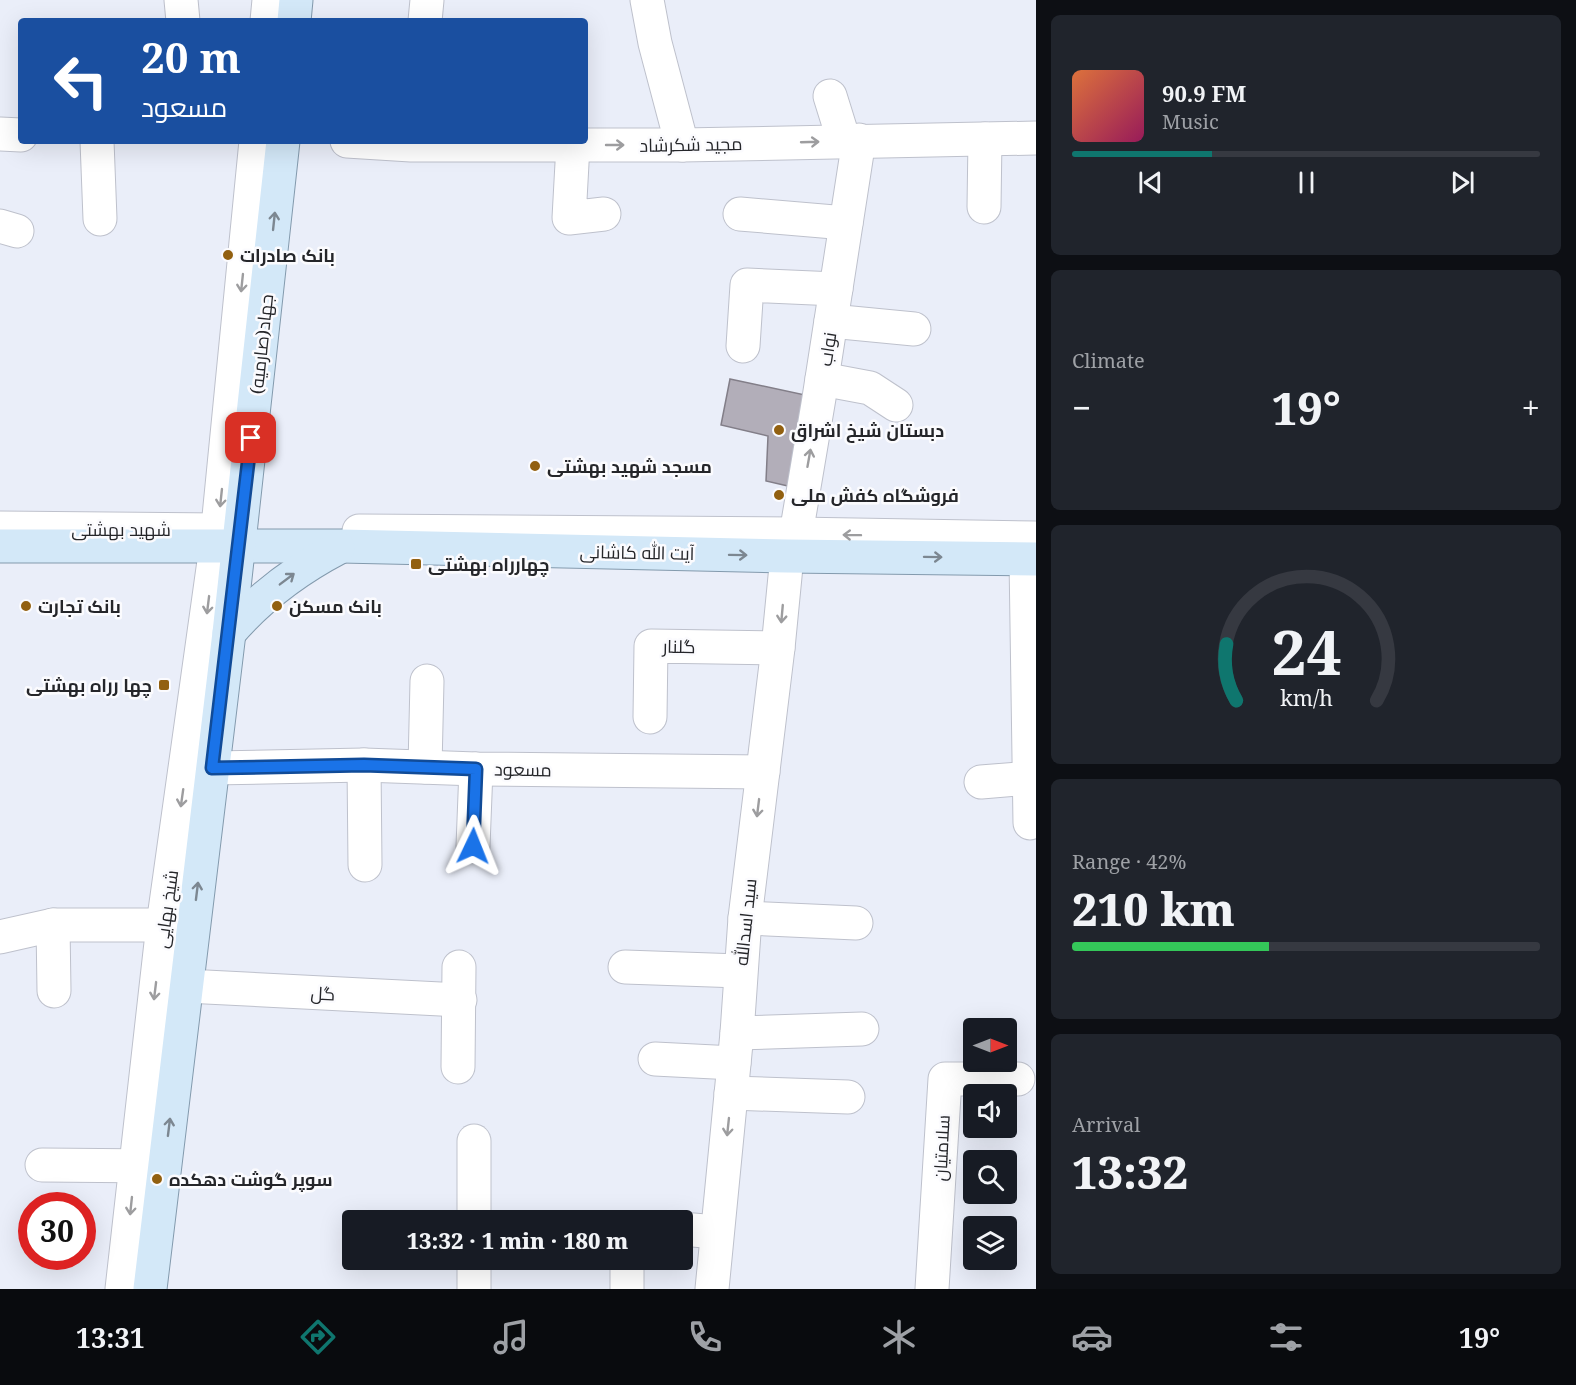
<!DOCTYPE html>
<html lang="en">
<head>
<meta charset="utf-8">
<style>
  :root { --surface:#171b24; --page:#20242c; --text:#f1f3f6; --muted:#9ea1a6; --line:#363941; --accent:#0f766e }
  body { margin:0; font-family:"Noto Serif",Cairo,serif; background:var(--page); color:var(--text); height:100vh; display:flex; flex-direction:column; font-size:22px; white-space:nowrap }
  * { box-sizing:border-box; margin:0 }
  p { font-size:20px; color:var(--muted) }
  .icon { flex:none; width:33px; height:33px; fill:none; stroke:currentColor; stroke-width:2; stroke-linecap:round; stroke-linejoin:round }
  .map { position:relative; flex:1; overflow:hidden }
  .panel { display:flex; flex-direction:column; gap:15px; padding:15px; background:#0d0f14; width:540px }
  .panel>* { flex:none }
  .guide { position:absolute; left:18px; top:18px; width:570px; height:126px; border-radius:6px; box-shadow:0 6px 24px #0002; background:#1a4fa0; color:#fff; overflow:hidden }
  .needle { width:39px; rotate:90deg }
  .fabs { position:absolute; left:963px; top:1018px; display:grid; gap:12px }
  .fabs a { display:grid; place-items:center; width:54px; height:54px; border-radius:6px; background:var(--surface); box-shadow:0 6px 24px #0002; font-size:30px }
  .speed { position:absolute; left:18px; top:1192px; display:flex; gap:12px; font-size:30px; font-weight:700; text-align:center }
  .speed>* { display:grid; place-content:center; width:78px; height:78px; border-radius:50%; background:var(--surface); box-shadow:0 6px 24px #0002; line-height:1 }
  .speed .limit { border:9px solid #d22; background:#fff; color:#111 }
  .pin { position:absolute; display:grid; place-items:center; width:51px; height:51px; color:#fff; margin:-26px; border-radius:12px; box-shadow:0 3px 9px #0006 }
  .me { position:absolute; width:66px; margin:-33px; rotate:2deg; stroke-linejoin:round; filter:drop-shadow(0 0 4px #0008) }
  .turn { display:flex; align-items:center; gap:21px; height:126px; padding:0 24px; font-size:27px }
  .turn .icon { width:78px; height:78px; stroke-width:2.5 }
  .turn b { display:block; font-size:42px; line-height:51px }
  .big { font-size:45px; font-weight:800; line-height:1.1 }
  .panel .tile { flex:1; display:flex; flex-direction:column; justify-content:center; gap:9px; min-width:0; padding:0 21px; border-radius:9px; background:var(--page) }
  .panel .dial { align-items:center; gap:0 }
  .dial svg { height:156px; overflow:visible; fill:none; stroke:var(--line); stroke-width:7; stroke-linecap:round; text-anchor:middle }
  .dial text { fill:var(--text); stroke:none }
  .song { display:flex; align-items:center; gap:18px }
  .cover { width:72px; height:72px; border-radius:9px; background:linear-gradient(135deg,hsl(20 70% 55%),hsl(330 70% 35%)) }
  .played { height:6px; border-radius:3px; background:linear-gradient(90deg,var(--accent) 30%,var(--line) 30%) }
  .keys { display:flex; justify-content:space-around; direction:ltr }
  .heat { display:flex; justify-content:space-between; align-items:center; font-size:33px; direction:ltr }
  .charge { height:9px; border-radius:4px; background:linear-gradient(90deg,#34c759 42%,var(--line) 0) }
  .trip { position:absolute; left:342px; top:1210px; width:351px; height:60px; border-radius:6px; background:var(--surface); box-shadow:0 6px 24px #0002; font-weight:800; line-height:60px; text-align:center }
  .tabs { display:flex; height:96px; justify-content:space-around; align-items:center; background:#090b0e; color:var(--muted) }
  .tabs .icon { width:42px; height:42px }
  .tabs .current { color:var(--accent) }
  .tabs b { font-size:27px; color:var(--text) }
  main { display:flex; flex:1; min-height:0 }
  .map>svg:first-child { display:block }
</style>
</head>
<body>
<main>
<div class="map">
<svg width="1036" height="1289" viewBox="0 0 1036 1289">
  <rect width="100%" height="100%" fill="#eaeef9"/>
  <polygon fill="#b2aeb9" stroke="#827e88" stroke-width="1.5" points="730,379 819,398 801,489 766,481 768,436 721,425"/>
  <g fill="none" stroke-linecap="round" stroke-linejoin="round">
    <defs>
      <g id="minor">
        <polyline points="181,0 183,21"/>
        <polyline points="647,0 655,43 682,145"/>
        <polyline points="267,21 269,0"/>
        <polyline points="425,21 427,0"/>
        <polyline points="830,96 844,141"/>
        <polyline points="0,134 21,135"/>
        <polyline points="97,141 100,219"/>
        <polyline points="347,141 411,145 682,145 1036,138"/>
        <polyline points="573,145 569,218 604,214"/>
        <polyline points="984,207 985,139"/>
        <polyline points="740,214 846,223"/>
        <polyline points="0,226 17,231"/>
        <polyline points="831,321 914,329"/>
        <polyline points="743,346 747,285 836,289"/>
        <polyline points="822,379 870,388 896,405"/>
        <polyline points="0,528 220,530"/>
        <polyline points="359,531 796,534 1036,538"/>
        <polyline points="1026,559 1030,823"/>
        <polyline points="650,717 651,646 778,648"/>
        <polyline points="364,765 365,865"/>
        <polyline points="425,767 427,681"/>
        <polyline points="212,768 364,765 476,769 763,772"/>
        <polyline points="981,782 1030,778"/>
        <polyline points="473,846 476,769"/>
        <polyline points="745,918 856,923"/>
        <polyline points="53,925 54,991"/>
        <polyline points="0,937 53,925 186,925"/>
        <polyline points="625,967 740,971"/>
        <polyline points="186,986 460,1000"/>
        <polyline points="737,1033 862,1029"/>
        <polyline points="655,1059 734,1063"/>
        <polyline points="458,1067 459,967"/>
        <polyline points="731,1093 848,1097"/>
        <polyline points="474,1141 474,1221"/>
        <polyline points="42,1165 158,1166"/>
        <polyline points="682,1229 716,1232"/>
        <polyline points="474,1260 474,1289"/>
        <polyline points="122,1289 163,925 216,547 256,141"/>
        <polyline points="627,1289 627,1260"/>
        <polyline points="712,1289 737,1033 745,918 778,648 787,556 796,534 819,398 859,140"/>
        <polyline points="932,1289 945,1079 1018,1079"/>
      </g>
      <g id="major">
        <polyline points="294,21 296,0"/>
        <polyline points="0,546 341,546 787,556 1036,559"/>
        <path d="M 229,633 C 260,597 296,570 338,548"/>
        <polyline points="150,1289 229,633 283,141"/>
      </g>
    </defs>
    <use href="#minor" stroke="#bec1cc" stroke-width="35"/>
    <use href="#major" stroke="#839aad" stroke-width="35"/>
    <use href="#minor" stroke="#fff" stroke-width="33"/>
    <use href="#major" stroke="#d3e8f8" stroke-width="33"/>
  </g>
  <defs><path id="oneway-shaft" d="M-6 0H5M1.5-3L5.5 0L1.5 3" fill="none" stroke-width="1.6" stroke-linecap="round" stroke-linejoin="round" transform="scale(1.5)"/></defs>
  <g stroke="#9d9d9f">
    <use href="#oneway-shaft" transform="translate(810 142) rotate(-2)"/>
    <use href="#oneway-shaft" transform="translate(615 145)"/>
    <use href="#oneway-shaft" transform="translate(242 283) rotate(96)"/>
    <use href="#oneway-shaft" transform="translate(809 458) rotate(-80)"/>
    <use href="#oneway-shaft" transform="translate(221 498) rotate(96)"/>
    <use href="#oneway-shaft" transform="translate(852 535) rotate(-179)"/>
    <use href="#oneway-shaft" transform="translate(208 605) rotate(97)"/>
    <use href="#oneway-shaft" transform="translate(782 614) rotate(95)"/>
    <use href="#oneway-shaft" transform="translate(182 798) rotate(98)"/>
    <use href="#oneway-shaft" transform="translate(758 808) rotate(97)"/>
    <use href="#oneway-shaft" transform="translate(155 991) rotate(97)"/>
    <use href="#oneway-shaft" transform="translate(728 1127) rotate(96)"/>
    <use href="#oneway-shaft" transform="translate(131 1206) rotate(96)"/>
  </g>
  <g stroke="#7c8791">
    <use href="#oneway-shaft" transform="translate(274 221) rotate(-84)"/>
    <use href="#oneway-shaft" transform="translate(738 555) rotate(1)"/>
    <use href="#oneway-shaft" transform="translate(933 557) rotate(1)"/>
    <use href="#oneway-shaft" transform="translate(287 579) rotate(-37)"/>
    <use href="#oneway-shaft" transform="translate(197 891) rotate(-83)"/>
    <use href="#oneway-shaft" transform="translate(169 1127) rotate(-83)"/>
  </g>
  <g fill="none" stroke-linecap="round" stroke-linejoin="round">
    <defs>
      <polyline id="route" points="251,438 212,768 364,765 476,769 473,846"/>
    </defs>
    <use href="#route" stroke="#114b97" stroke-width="15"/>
    <use href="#route" stroke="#1a73e8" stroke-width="10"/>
  </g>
  <g fill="#926010" stroke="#fbfbfe" stroke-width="2">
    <circle cx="228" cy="255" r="6"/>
    <circle cx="779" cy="430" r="6"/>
    <circle cx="535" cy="466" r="6"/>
    <circle cx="779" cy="495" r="6"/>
    <rect x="410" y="558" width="12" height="12" rx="3"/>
    <circle cx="26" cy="606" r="6"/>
    <circle cx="277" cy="606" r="6"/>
    <rect x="158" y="679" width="12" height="12" rx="3"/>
    <circle cx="157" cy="1179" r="6"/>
  </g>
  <g text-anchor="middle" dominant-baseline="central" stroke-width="5" stroke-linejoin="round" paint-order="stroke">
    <g font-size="18" fill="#25262a" stroke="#fbfbfe">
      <text transform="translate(691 144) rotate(-1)">مجید شکرشاد</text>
      <text transform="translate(261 344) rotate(-84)">جهاد(صارمیه)</text>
      <text transform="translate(827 349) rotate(-81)">نواب</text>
      <text x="121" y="529">شهید بهشتی</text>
      <text transform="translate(637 552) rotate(1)">آیت الله کاشانی</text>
      <text transform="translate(679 646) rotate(1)">گلنار</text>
      <text transform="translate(523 769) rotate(1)">مسعود</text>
      <text transform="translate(166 909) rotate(-82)">شیخ بهایی</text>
      <text transform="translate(745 922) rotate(-84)">سید اسدالله</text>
      <text transform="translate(323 993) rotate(3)">گل</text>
      <text transform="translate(941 1148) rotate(-87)">سلامتیان</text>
    </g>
    <g font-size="18" font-weight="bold" fill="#25262a" stroke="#fbfbfe" text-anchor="start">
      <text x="240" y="255">بانک صادرات</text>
      <text x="791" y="430">دبستان شیخ اشراق</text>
      <text x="547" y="466">مسجد شهید بهشتی</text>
      <text x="791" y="495">فروشگاه کفش ملی</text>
      <text x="428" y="564">چهارراه بهشتی</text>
      <text x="38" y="606">بانک تجارت</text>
      <text x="289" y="606">بانک مسکن</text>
      <text x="152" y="685" text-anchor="end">چها رراه بهشتی</text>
      <text x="169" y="1179">سوپر گوشت دهکده</text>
    </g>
  </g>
</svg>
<div class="fabs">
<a><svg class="needle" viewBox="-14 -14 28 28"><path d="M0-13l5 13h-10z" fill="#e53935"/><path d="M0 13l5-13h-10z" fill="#9ea1a6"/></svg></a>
<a><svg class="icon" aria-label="sound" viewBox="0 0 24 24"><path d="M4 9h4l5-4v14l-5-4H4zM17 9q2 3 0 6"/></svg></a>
<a><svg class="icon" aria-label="search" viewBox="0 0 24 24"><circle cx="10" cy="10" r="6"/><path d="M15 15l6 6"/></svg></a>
<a><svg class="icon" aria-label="layers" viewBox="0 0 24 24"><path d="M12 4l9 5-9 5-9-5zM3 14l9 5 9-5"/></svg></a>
</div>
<div class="speed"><div class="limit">30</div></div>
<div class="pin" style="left:251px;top:438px;background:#d93025"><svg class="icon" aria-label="arrive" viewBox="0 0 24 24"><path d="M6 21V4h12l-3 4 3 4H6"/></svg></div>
<svg class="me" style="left:473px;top:846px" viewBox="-20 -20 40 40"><path d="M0-17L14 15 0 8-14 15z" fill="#1a73e8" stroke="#fff" stroke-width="4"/></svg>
<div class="trip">13:32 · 1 min · 180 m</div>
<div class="guide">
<div class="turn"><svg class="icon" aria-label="left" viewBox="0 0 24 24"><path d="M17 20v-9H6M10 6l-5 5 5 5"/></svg><div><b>20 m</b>مسعود</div></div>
</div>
</div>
<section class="panel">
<div class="tile">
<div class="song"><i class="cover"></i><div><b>90.9 FM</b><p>Music</p></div></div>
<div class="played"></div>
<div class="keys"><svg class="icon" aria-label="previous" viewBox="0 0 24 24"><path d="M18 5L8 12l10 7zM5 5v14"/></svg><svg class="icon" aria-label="pause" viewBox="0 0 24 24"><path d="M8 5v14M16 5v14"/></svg><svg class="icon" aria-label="next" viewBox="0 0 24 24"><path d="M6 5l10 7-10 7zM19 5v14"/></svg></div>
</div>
<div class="tile"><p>Climate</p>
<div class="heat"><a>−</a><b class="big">19°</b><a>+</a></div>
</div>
<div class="tile dial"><svg viewBox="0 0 100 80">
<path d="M14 69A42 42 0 1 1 86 69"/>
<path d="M14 69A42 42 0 0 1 9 40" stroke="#0f766e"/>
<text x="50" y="56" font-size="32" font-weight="700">24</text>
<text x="50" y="72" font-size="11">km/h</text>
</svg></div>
<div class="tile"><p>Range · 42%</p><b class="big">210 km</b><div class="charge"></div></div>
<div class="tile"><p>Arrival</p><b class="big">13:32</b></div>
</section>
</main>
<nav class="tabs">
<b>13:31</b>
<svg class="icon current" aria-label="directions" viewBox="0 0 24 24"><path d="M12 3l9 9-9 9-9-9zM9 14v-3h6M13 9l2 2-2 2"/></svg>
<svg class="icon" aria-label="music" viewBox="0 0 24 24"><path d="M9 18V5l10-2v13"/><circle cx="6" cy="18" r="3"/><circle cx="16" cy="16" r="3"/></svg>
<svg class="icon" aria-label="phone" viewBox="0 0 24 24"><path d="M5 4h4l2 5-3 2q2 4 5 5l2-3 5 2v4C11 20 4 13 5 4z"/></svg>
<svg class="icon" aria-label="climate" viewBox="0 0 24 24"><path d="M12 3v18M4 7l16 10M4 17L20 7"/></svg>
<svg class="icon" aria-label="car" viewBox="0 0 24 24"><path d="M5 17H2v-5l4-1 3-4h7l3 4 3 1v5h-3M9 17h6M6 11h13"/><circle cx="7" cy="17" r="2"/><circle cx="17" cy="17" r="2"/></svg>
<svg class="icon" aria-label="filters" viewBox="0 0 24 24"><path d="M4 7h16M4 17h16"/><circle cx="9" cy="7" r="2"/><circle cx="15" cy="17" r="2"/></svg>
<b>19°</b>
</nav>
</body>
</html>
